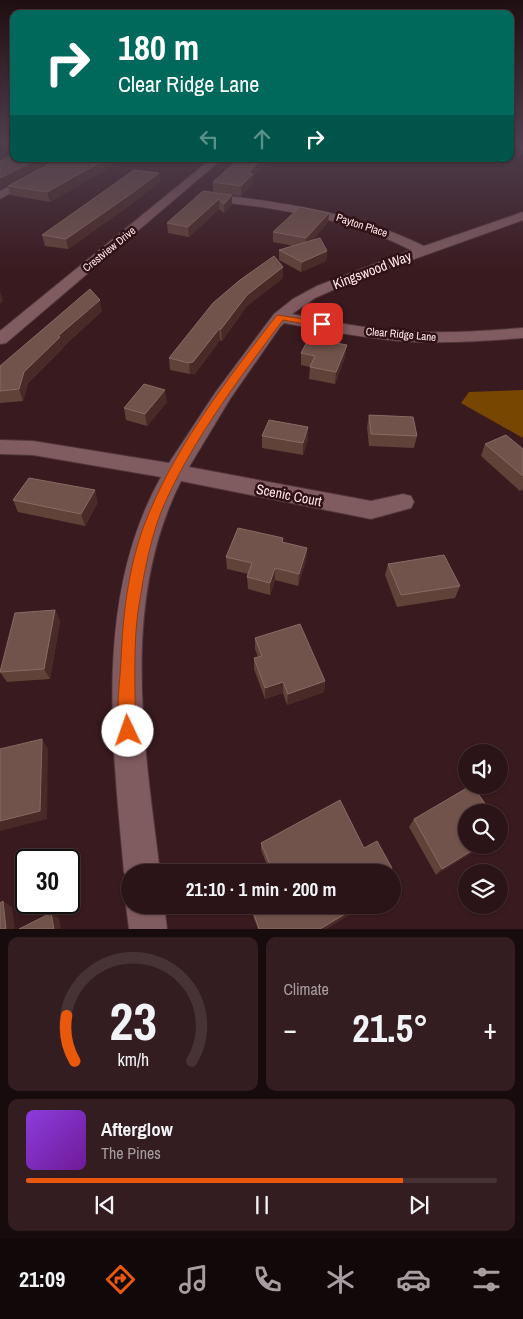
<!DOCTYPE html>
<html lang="en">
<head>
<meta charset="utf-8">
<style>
  :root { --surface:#2b1417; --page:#331d20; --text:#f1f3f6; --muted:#a69ea1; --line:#473336; --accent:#ea580c }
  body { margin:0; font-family:"Archivo Narrow",sans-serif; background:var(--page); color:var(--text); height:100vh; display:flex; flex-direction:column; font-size:19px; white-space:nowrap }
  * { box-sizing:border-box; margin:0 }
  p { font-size:16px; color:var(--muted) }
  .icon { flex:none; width:28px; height:28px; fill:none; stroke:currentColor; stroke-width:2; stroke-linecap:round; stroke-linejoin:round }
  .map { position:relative; height:929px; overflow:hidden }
  .panel { display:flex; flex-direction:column; gap:8px; padding:8px; background:#180b0d; flex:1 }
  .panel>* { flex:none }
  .guide { position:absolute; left:10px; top:10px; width:504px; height:152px; border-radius:10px; box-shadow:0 1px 4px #0004,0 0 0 1px var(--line); background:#00695c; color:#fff; overflow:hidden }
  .controls { position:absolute; left:458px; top:744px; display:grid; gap:10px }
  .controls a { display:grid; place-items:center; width:50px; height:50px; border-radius:50%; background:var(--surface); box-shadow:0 1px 4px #0004,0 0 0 1px var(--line); font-size:25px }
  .speed { position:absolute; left:15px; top:849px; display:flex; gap:10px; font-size:25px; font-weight:700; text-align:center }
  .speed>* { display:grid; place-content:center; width:65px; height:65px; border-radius:50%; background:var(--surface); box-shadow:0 1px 4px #0004,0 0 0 1px var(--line); line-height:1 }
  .speed .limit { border:2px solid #111; border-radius:8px; background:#fff; color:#111 }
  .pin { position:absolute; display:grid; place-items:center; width:42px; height:42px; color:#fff; margin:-21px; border-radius:10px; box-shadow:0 2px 8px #0006 }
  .me { position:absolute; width:55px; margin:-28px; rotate:357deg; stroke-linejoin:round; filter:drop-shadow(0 0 4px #0008) }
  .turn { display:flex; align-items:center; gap:18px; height:105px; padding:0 25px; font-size:22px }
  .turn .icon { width:65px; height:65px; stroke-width:2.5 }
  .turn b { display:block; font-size:35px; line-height:42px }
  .lanes { display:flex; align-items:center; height:48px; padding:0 25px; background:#0003; justify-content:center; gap:25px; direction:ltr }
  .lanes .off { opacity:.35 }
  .big { font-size:38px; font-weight:700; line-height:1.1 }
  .panel .widget { flex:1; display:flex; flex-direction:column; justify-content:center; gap:8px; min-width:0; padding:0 18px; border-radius:10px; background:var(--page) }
  .panel .dial { align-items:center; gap:0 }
  .dial svg { height:130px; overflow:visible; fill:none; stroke:var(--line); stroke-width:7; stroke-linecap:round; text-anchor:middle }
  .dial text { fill:var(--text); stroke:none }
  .song { display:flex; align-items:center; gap:15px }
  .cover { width:60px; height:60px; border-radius:8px; background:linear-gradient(135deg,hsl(270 70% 55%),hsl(280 70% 35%)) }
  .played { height:5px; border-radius:2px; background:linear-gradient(90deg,var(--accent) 80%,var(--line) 80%) }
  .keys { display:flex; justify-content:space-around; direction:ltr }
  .heat { display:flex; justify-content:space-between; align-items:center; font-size:28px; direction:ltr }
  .panel .tiles { flex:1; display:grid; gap:8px; grid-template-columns:1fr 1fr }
  .widget:last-child { grid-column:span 2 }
  .trip { position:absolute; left:121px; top:864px; width:280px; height:50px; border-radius:25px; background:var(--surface); box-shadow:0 1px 4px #0004,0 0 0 1px var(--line); font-weight:700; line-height:50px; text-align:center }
  .dock { display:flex; height:80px; justify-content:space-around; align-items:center; background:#110809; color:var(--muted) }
  .dock .icon { width:35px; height:35px }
  .dock .current { color:var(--accent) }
  .dock b { font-size:22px; color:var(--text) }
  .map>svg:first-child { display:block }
</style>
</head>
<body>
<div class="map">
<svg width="523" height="929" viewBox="0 0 523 929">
  <rect width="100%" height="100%" fill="#391a1f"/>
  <polygon fill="#774600" points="523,390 523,438 461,403 469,392"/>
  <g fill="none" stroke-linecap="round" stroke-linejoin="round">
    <defs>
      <g id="street">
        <polygon points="60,159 72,159 0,199 0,191"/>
        <polygon points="211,159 222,159 6,343 0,344 0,331"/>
        <path d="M 205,193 C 280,202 355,212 424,246 L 523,212 L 523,220 L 353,281 L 315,298 L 292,314 C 329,321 366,329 403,331 C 443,334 483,331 523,328 L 523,338 C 483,341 442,344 401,341 C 362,338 323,330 284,323 L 280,327 L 230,399 L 189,467 L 371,501 L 403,494 L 411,496 L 414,502 L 411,508 L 371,519 L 181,481 C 120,602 144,743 160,872 L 130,872 L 130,885 L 124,872 C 112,741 94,597 161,477 L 33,455 L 0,454 L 0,440 L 33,441 L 169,463 L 215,393 L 274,314 L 293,299 L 317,286 L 411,250 C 364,226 314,215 261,207 C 241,204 220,203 201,198 L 199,196 L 201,194 Z"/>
        <polygon points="130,896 130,905 164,905 167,929 129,929 126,905"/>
      </g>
    </defs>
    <use href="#street" stroke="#50363b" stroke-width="2"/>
    <use href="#street" fill="#805b60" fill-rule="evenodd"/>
  </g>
  <g fill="#604238">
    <polygon points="512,142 523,142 523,157"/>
    <polygon points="58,159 121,159 102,172 50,202 10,195 8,186"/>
    <polygon points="239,159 266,159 266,163 253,177 253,183 241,196 213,192 213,182"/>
    <polygon points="159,173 160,182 126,208 68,249 45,246 42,235"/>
    <polygon points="203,191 232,195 232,205 224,213 219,209 189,237 168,233 167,223"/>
    <polygon points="329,213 328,222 313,240 327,251 326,261 301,272 279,260 279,250 294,246 273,242 273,232"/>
    <polygon points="283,267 283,278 247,306 222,341 220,340 195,374 190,374 170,370 169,358"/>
    <polygon points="102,311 63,347 63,348 28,383 23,401 0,403 0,367"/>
    <polygon points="301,353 345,357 335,384 309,379 310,367 301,365"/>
    <polygon points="167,402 147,426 126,420 124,408"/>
    <polygon points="369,415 417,436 414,448 369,446 367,427"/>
    <polygon points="262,436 308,439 303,455 262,448"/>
    <polygon points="485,444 523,449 523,489 520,491 481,456"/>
    <polygon points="13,500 98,502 85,526 18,512"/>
    <polygon points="283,538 283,542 307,548 306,560 298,586 275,580 270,595 248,589 247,577 248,574 227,569 226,557"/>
    <polygon points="388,564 460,586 455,598 397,607 385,575"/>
    <polygon points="55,610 60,621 50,679 7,682 0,672"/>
    <polygon points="255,638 325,681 324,692 287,705 283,693 265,699 254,669 254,658 258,657 255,649"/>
    <polygon points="414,819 466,845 436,875 409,827"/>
    <polygon points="261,843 364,848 388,872 270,872 261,850"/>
    <polygon points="249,905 365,905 326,929 258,929"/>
  </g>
  <g fill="#492a26">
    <polygon points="38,159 56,159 0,189 0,178"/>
    <polygon points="106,159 121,159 102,172 50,202 47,192"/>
    <polygon points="262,159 266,159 266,163 253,177 253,183 241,196 241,186 248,173"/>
    <polygon points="159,173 160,182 126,208 68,249 66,239"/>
    <polygon points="232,195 232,205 224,213 224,204"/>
    <polygon points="219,199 219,209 189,237 188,227"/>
    <polygon points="329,213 328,222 306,248 306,238"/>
    <polygon points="327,251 326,261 301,272 302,262"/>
    <polygon points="283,267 283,278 247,306 222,341 221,329 247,295"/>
    <polygon points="0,291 3,301 0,304"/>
    <polygon points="100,300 102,311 63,347 63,348 28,383 23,401 19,389 24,372 58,336"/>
    <polygon points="219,329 220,340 195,374 190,374 189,363"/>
    <polygon points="347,345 345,357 335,384 336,372"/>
    <polygon points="165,390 167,402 147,426 145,414"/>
    <polygon points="308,427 308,439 303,455 303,443"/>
    <polygon points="95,490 98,502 85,526 81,514"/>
    <polygon points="307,548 306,560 298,586 299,574"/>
    <polygon points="275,568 275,580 270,595 270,583"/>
    <polygon points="55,610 60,621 50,679 44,669"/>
    <polygon points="325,681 324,692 287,705 288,694"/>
    <polygon points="283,682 283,693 265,699 265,688"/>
    <polygon points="42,739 48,749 47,819 0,831 0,821"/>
    <polygon points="481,845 485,845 436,875 442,869"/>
    <polygon points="3,901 12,907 15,929 6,929"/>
    <polygon points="360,905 365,905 326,929 320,929"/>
    <polygon points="51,913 59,918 61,929 54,929"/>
  </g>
  <g fill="#71534b" stroke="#876b64">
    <polygon points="517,142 523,142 523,150"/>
    <polygon points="14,154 14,159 38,159 0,178 0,161"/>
    <polygon points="58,159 106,159 47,192 8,186"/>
    <polygon points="239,159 262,159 248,173 253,174 241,186 213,182"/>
    <polygon points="134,170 159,173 125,198 66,239 42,235"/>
    <polygon points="203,191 232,195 224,204 219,199 188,227 167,223"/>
    <polygon points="300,207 329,213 306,238 273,232"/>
    <polygon points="320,238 327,251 302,262 279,250"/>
    <polygon points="274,256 283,267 247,295 221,329 219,329 193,362 189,363 169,358 213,303 240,280"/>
    <polygon points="90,289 100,300 58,336 60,337 24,372 19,389 0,391 0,366"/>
    <polygon points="309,338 347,345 336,372 310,367 315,356 301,353"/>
    <polygon points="144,384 165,390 145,414 124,408"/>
    <polygon points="369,415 413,417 417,436 371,434"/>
    <polygon points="269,420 308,427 303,443 262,436"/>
    <polygon points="506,435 523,449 523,476 485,444"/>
    <polygon points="29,478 95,490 81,514 13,500"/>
    <polygon points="238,528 283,538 282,542 307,548 299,574 275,568 270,583 247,577 252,563 226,557"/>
    <polygon points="444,555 460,586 401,595 388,564"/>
    <polygon points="55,610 44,669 0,672 15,613"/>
    <polygon points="300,624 325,681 288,694 283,682 265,688 254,658 262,656 255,638"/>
    <polygon points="42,739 40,811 0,821 0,749"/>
    <polygon points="472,785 491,812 466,812 466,845 481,845 442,869 414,819"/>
    <polygon points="340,800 364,848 377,841 392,868 384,872 273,872 261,843"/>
    <polygon points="499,824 503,831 499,834"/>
    <polygon points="3,901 6,929 0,929 0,903"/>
    <polygon points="251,905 360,905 320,929 259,929"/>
    <polygon points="51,913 54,929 19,929"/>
  </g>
  <linearGradient id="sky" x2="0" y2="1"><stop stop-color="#1f0e11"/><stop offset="0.52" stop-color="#4e3e4d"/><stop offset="1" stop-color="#4e3e4d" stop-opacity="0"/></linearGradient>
  <rect width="523" height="272" fill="url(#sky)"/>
  <path fill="#ea580c" stroke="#983908" d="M 277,315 L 322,322 L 327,324 L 322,327 L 283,320 C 238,380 190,443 161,512 C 149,544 143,578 138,612 C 134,640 135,671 135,699 C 135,712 139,725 134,737 L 128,739 L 123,737 C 114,717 120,683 121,661 C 123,611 129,560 149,513 C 179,441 230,376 277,315 Z"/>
  <g text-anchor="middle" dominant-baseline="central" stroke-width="5" stroke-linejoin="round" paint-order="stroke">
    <g font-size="11" fill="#ffe8eb" stroke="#2f1116">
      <text transform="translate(362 225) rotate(18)">Payton Place</text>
      <text transform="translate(109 249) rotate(-39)">Crestview Drive</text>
      <text transform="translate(401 334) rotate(5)">Clear Ridge Lane</text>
    </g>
    <g font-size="14" fill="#ffe8eb" stroke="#2f1116">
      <text transform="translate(372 270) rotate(-21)">Kingswood Way</text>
      <text transform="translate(289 495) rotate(11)">Scenic Court</text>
    </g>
  </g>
</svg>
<div class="controls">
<a><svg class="icon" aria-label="sound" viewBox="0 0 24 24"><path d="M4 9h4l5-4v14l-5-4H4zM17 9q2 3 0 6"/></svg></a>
<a><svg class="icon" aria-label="search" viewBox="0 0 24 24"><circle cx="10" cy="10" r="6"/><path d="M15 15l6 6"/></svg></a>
<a><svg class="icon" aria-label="layers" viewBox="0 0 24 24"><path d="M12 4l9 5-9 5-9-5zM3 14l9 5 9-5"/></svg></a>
</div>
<div class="speed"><div class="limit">30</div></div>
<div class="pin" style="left:322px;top:324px;background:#d93025"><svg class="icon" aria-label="arrive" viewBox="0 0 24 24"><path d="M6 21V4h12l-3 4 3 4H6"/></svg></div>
<svg class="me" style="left:128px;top:731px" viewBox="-20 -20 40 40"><circle r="19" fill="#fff"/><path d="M0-13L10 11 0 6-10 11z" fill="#ea580c"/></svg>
<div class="trip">21:10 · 1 min · 200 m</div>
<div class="guide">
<div class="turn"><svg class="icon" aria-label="right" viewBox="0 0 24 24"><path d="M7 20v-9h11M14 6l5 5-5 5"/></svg><div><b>180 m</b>Clear Ridge Lane</div></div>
<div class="lanes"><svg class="icon off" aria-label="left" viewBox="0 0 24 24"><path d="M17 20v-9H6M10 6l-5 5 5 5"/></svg><svg class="icon off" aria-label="ahead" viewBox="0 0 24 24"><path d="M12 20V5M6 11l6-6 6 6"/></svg><svg class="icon" aria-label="right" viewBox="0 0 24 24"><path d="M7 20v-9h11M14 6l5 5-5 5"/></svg></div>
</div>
</div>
<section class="panel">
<div class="tiles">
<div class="widget dial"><svg viewBox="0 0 100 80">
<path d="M14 69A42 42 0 1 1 86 69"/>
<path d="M14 69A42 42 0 0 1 9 41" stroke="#ea580c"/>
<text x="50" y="56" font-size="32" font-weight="700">23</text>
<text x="50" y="72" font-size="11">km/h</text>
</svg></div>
<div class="widget"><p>Climate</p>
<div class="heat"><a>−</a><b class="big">21.5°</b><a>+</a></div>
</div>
<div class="widget">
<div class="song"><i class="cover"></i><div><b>Afterglow</b><p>The Pines</p></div></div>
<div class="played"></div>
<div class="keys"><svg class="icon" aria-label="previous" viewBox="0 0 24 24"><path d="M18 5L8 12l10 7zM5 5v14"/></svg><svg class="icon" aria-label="pause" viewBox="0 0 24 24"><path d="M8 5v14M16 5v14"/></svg><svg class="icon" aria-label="next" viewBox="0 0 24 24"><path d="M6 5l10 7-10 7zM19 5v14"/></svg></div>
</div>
</div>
</section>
<nav class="dock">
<b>21:09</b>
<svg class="icon current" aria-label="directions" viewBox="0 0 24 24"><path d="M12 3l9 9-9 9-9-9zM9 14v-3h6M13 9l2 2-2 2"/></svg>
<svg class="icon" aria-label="music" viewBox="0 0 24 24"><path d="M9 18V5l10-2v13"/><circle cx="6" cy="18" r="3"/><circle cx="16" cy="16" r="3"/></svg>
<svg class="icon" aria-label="phone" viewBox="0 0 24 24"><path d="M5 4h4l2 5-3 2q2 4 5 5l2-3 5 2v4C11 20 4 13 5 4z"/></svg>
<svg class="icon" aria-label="climate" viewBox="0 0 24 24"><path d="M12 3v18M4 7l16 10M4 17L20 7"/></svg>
<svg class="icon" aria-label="car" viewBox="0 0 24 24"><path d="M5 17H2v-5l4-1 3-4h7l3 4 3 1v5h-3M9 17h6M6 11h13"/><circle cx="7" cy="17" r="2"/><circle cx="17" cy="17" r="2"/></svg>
<svg class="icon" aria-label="filters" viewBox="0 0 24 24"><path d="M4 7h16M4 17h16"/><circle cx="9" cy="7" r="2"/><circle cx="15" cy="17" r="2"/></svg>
</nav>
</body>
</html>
